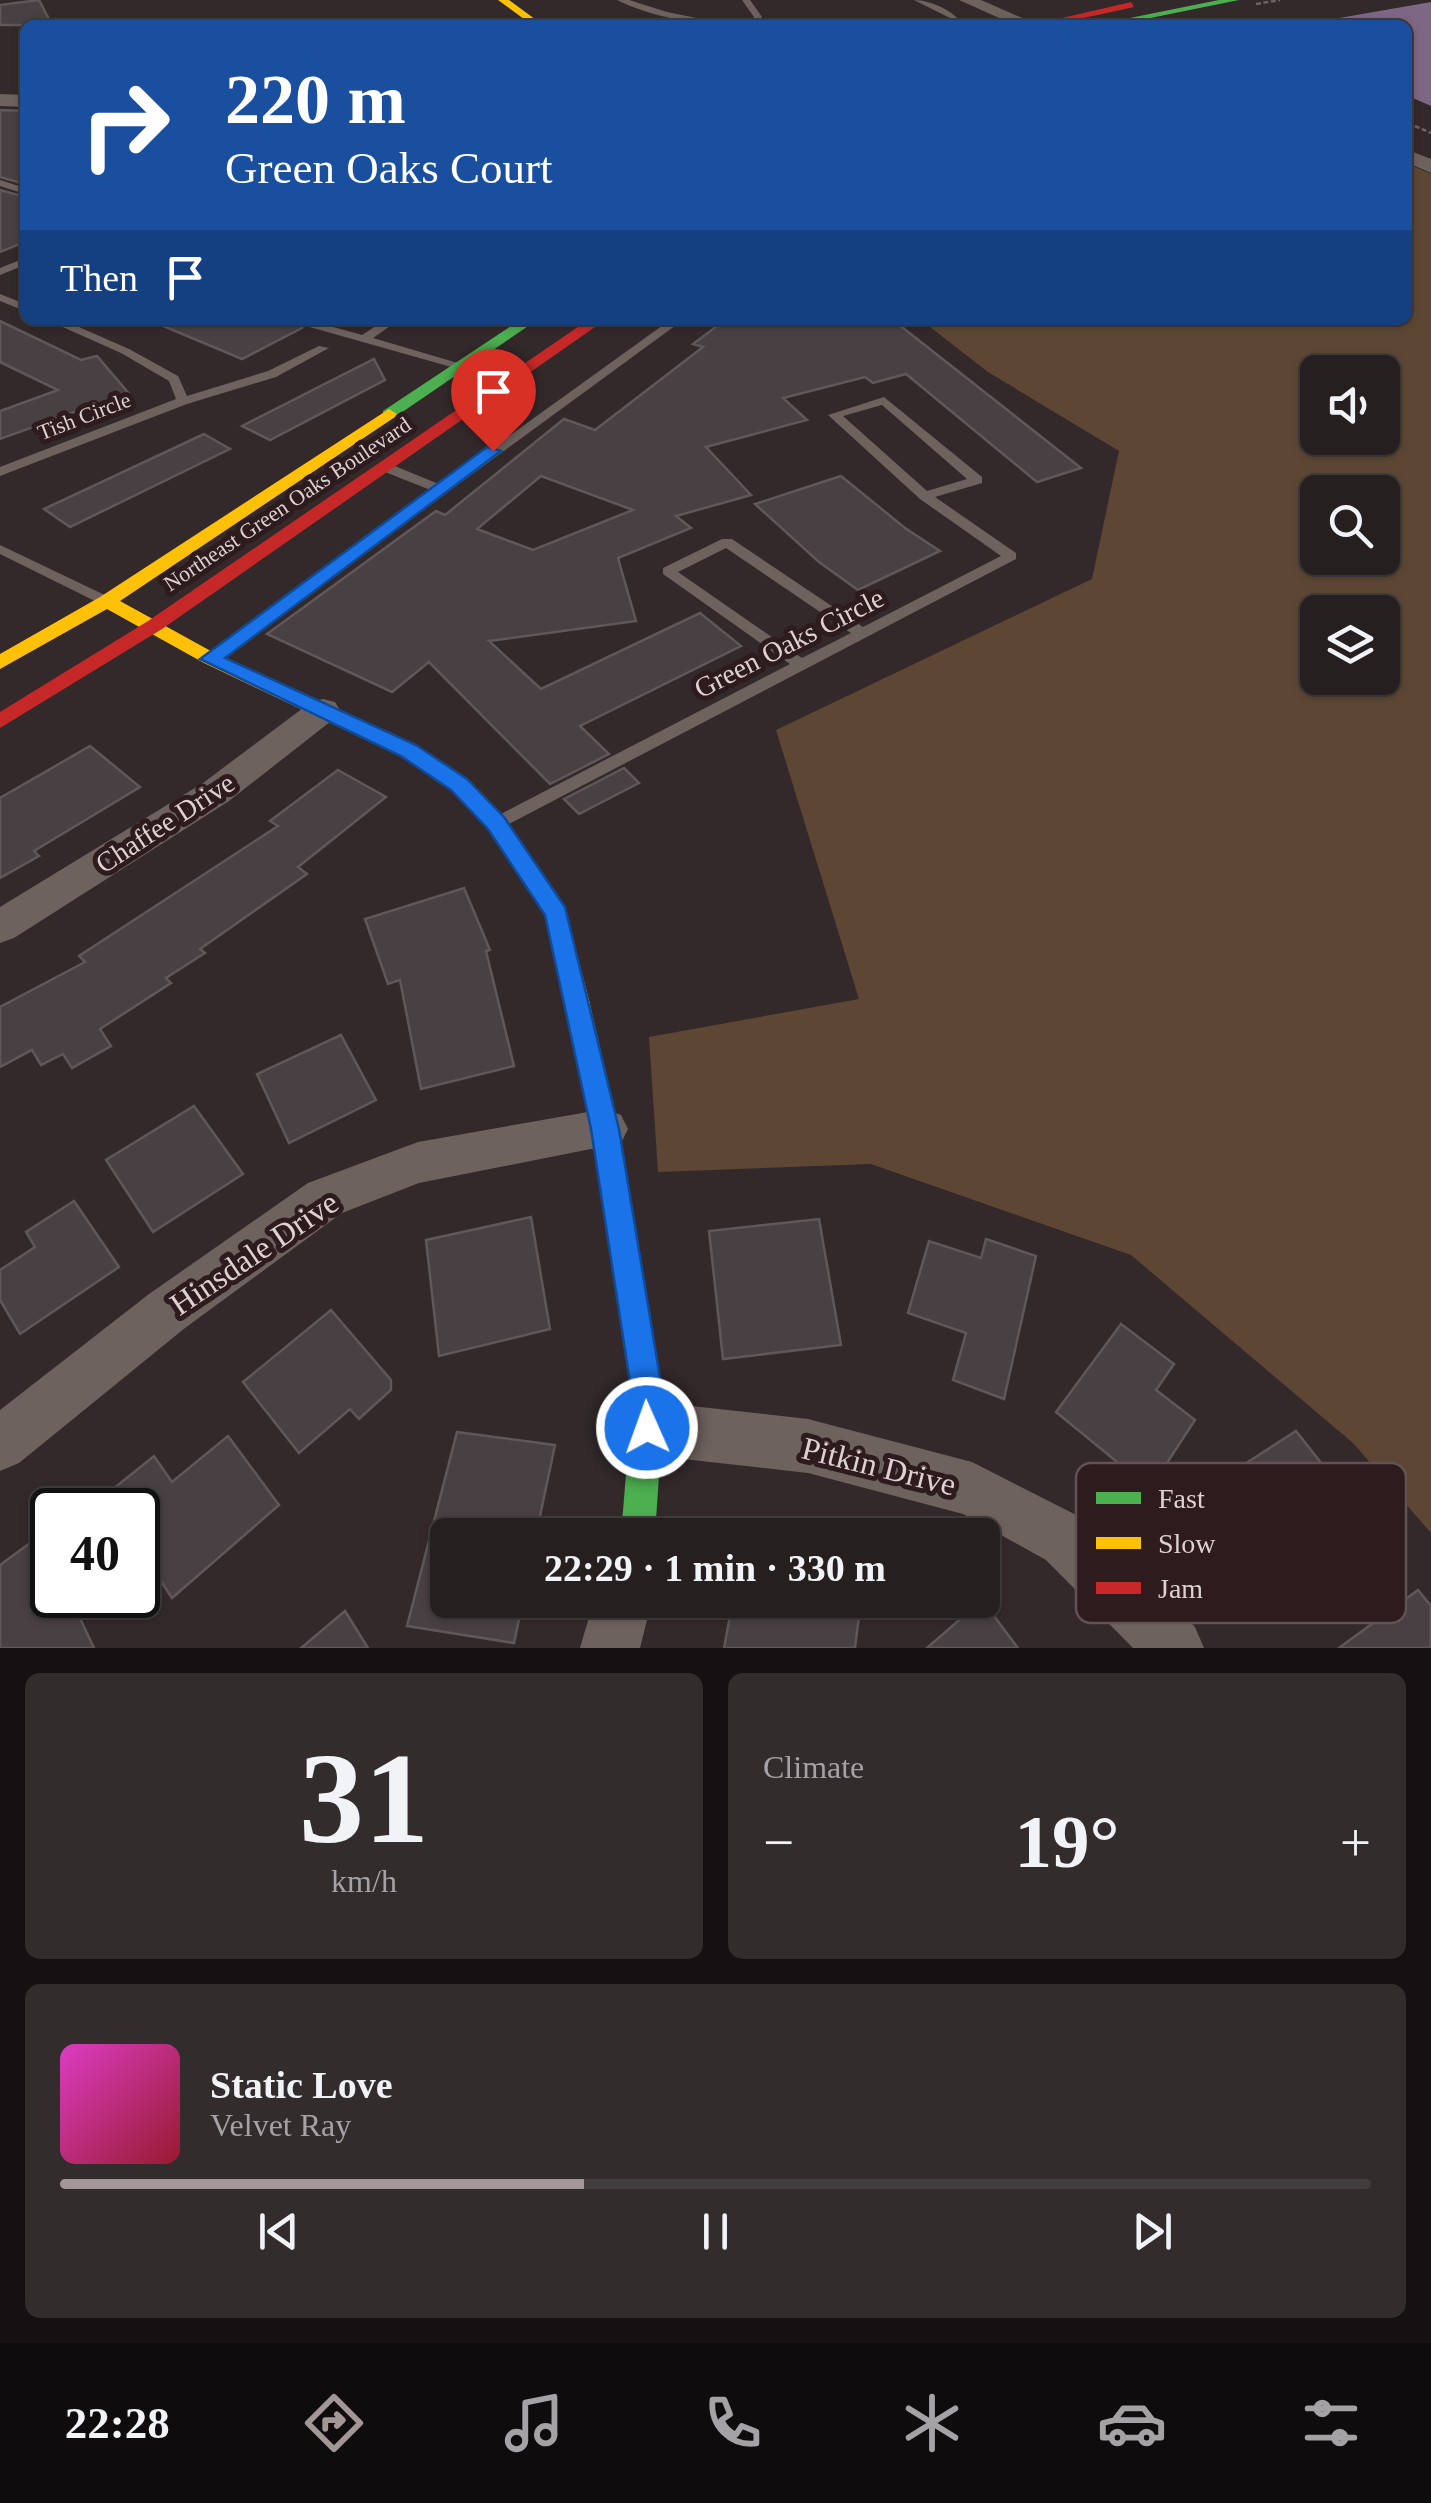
<!DOCTYPE html>
<html lang="en">
<head>
<meta charset="utf-8">
<style>
  :root { --surface:#261f20; --page:#322c2d; --text:#f1f3f6; --muted:#a4a2a5; --line:#423d3e; --accent:#a29697 }
  body { margin:0; font-family:"Times New Roman",serif; background:var(--page); color:var(--text); height:100vh; display:flex; flex-direction:column; font-size:38px; white-space:nowrap }
  * { box-sizing:border-box; margin:0 }
  p { font-size:32px; color:var(--muted) }
  .icon { flex:none; width:55px; height:55px; fill:none; stroke:currentColor; stroke-width:2; stroke-linecap:round; stroke-linejoin:round }
  .map { position:relative; height:1648px; overflow:hidden }
  .drawer { display:flex; flex-direction:column; gap:25px; padding:25px; background:#151112; flex:1 }
  .drawer>* { flex:none }
  .hud { position:absolute; left:20px; top:20px; width:1392px; height:305px; border-radius:15px; box-shadow:0 2px 8px #0004,0 0 0 2px var(--line); background:#1a4fa0; color:#fff; overflow:hidden }
  .controls { position:absolute; left:1300px; top:355px; display:grid; gap:20px }
  .controls a { display:grid; place-items:center; width:100px; height:100px; border-radius:15px; background:var(--surface); box-shadow:0 2px 8px #0004,0 0 0 2px var(--line); font-size:50px }
  .speed { position:absolute; left:30px; top:1488px; display:flex; gap:20px; font-size:50px; font-weight:700; text-align:center }
  .speed>* { display:grid; place-content:center; width:130px; height:130px; border-radius:50%; background:var(--surface); box-shadow:0 2px 8px #0004,0 0 0 2px var(--line); line-height:1 }
  .speed .limit { border:5px solid #111; border-radius:15px; background:#fff; color:#111 }
  .pin { position:absolute; display:grid; place-items:center; width:85px; height:85px; color:#fff; margin:-102px -42px; border-radius:50% 50% 50% 0; rotate:-45deg; box-shadow:0 0 10px #0007 }
  .pin .icon { rotate:45deg }
  .me { position:absolute; width:110px; margin:-55px; rotate:358deg; stroke-linejoin:round; filter:drop-shadow(0 0 8px #0008) }
  .turn { display:flex; align-items:center; gap:35px; height:210px; padding:0 40px; font-size:45px }
  .turn .icon { width:130px; height:130px; stroke-width:2.5 }
  .turn b { display:block; font-size:70px; line-height:85px }
  .then { display:flex; align-items:center; height:95px; padding:0 40px; background:#0003; gap:20px; font-size:38px }
  .big { font-size:75px; font-weight:700; line-height:1.1 }
  .drawer .card { flex:1; display:flex; flex-direction:column; justify-content:center; gap:15px; min-width:0; padding:0 35px; border-radius:15px; background:var(--page) }
  .drawer .dial { align-items:center; gap:0 }
  .dial b { font-size:130px; line-height:1 }
  .song { display:flex; align-items:center; gap:30px }
  .cover { width:120px; height:120px; border-radius:15px; background:linear-gradient(135deg,hsl(310 70% 55%),hsl(350 70% 35%)) }
  .played { height:10px; border-radius:5px; background:linear-gradient(90deg,var(--accent) 40%,var(--line) 40%) }
  .keys { display:flex; justify-content:space-around; direction:ltr }
  .heat { display:flex; justify-content:space-between; align-items:center; font-size:55px; direction:ltr }
  .drawer .tiles { flex:1; display:grid; gap:25px; grid-template-columns:1fr 1fr }
  .card:last-child { grid-column:span 2 }
  .trip { position:absolute; left:430px; top:1518px; width:570px; height:100px; border-radius:15px; background:var(--surface); box-shadow:0 2px 8px #0004,0 0 0 2px var(--line); font-weight:700; line-height:100px; text-align:center }
  .tab-bar { display:flex; height:160px; justify-content:space-around; align-items:center; background:#0f0c0d; color:var(--muted) }
  .tab-bar .icon { width:70px; height:70px }
  .tab-bar .on { color:var(--accent) }
  .tab-bar b { font-size:45px; color:var(--text) }
  .map>svg:first-child { display:block }
</style>
</head>
<body>
<div class="map">
<svg width="1431" height="1648" viewBox="0 0 1431 1648">
  <rect width="100%" height="100%" fill="#33292a"/>
  <path fill="#5d4734" fill-rule="evenodd" d="M 1408,164 L 1431,174 L 1431,1533 L 1353,1443 L 1131,1255 L 871,1164 L 658,1172 L 649,1037 L 859,999 L 776,730 L 1092,579 L 1119,451 L 988,372 L 921,320 L 1408,320 ZM 1318,372 L 1382,372 L 1382,438 L 1318,438 ZM 1318,492 L 1382,492 L 1382,558 L 1318,558 ZM 1318,612 L 1382,612 L 1382,678 L 1318,678 Z"/>
  <polygon fill="#7e6685" points="1431,2 1431,106 1408,96 1408,25 1299,25"/>
  <g fill="#484042" stroke="#5f5759" stroke-width="2.5" fill-rule="evenodd">
    <polygon points="39,0 52,25 0,25 0,5"/>
    <polygon points="0,110 25,111 25,184 0,177"/>
    <polygon points="0,190 25,197 25,242 0,252"/>
    <polygon points="149,320 303,320 302,328 242,359"/>
    <path d="M 725,320 L 893,320 L 1081,468 L 1037,482 L 906,374 L 873,383 L 865,377 L 783,398 L 807,420 L 706,447 L 751,495 L 676,516 L 691,528 L 618,558 L 636,621 L 489,641 L 541,689 L 700,613 L 741,646 L 580,726 L 609,754 L 550,784 L 429,662 L 392,692 L 267,634 L 436,511 L 445,515 L 564,419 L 595,430 L 703,347 L 693,344 ZM 541,476 L 633,510 L 533,550 L 477,529 Z"/>
    <polygon points="0,321 81,360 97,356 132,397 83,412 80,410 0,439 0,411 58,390 0,362"/>
    <polygon points="374,359 385,380 270,440 242,426"/>
    <polygon points="204,434 230,449 70,527 44,509"/>
    <polygon points="841,476 905,528 940,551 858,590 819,562 755,504"/>
    <polygon points="90,746 140,787 34,851 39,856 0,878 0,798"/>
    <polygon points="624,768 639,783 579,814 564,799"/>
    <polygon points="338,770 386,797 298,867 307,874 200,949 205,953 166,978 171,983 100,1029 111,1046 72,1068 63,1054 41,1065 32,1050 0,1067 0,1007 85,962 79,956 278,826 270,821"/>
    <polygon points="464,888 490,950 486,951 514,1066 421,1089 400,980 388,984 365,919"/>
    <polygon points="341,1035 376,1100 289,1143 257,1074"/>
    <polygon points="194,1106 243,1174 153,1232 106,1160"/>
    <polygon points="74,1201 119,1267 20,1334 0,1300 0,1270 35,1247 26,1232"/>
    <polygon points="531,1217 550,1329 439,1356 426,1240"/>
    <polygon points="819,1219 841,1345 723,1359 709,1231"/>
    <polygon points="986,1239 1036,1256 1004,1399 953,1380 966,1333 908,1313 929,1241 981,1258"/>
    <polygon points="331,1310 391,1380 391,1390 359,1419 350,1409 299,1453 243,1382"/>
    <polygon points="1121,1324 1174,1364 1156,1390 1195,1420 1150,1489 1056,1412"/>
    <polygon points="1296,1431 1329,1473 1313,1483 1367,1551 1280,1612 1227,1538 1241,1530 1209,1487"/>
    <polygon points="457,1432 555,1445 536,1535 448,1535 448,1600 523,1600 514,1643 407,1626"/>
    <polygon points="228,1436 279,1505 172,1598 138,1546 138,1510 87,1510 154,1456 172,1482"/>
    <polygon points="41,1535 52,1560 52,1595 69,1595 94,1648 0,1648 0,1565"/>
    <polygon points="1418,1590 1431,1606 1431,1648 1339,1648"/>
    <polygon points="733,1600 861,1600 855,1648 724,1648"/>
    <polygon points="982,1600 1018,1648 927,1648"/>
    <polygon points="345,1611 368,1648 301,1648"/>
  </g>
  <g fill="none" stroke-linecap="round" stroke-linejoin="round">
    <g stroke="#6b6160" stroke-width="2.5" stroke-dasharray="5 2.5" stroke-linecap="butt">
      <polyline points="1256,4 1280,0"/>
      <polyline points="1408,123 1431,133"/>
    </g>
    <g fill="#6e625f" fill-rule="evenodd">
      <path d="M 617,0 L 629,0 L 667,12 L 731,25 C 694,25 650,16 617,0 Z"/>
      <polygon points="742,0 750,0 762,17 755,25 747,25 754,17"/>
      <path d="M 914,0 C 930,0 955,11 963,25 L 955,25 L 952,19 Z"/>
      <polygon points="0,180 25,188 25,194 0,186"/>
      <polygon points="25,258 25,265 0,275 0,268"/>
      <polygon points="0,294 25,304 25,311 0,301"/>
      <polygon points="47,320 63,320 129,349 178,376 187,396 268,371 319,346 329,348 276,377 187,404 0,476 0,467 176,399 169,381 121,353"/>
      <polygon points="308,320 322,320 319,323 362,335 385,320 399,320 373,338 468,366 462,370 306,326 304,324"/>
      <polygon points="670,320 683,320 217,661 207,661 204,658 207,655 433,491 380,470 380,464 390,464 441,485"/>
      <path d="M 956,320 L 1001,320 C 991,326 966,326 956,320 Z"/>
      <path d="M 884,397 L 982,477 L 982,483 L 935,497 L 1016,553 L 1016,559 L 505,826 L 493,826 L 490,822 L 493,818 L 790,664 L 663,574 L 663,568 L 722,539 L 732,539 L 863,627 L 1001,556 L 920,499 L 828,415 ZM 882,405 L 967,479 L 927,491 L 843,416 ZM 726,548 L 851,633 L 802,658 L 678,572 Z"/>
      <polygon points="0,545 111,598 113,601 111,604 101,604 0,554"/>
    </g>
    <g fill="#6e625f" fill-rule="evenodd">
      <polygon points="959,0 981,0 1038,25 1015,25"/>
      <polygon points="0,94 25,95 25,107 0,106"/>
      <polygon points="1408,150 1431,159 1431,173 1408,163"/>
      <polygon points="323,699 335,702 340,710 335,718 229,801 14,938 0,943 0,907 203,783 311,702"/>
      <polygon points="605,1109 621,1115 628,1129 621,1143 419,1183 342,1213 185,1328 19,1463 0,1471 0,1410 149,1294 308,1183 418,1142"/>
      <polygon points="647,1401 808,1419 972,1462 1086,1520 1195,1627 1204,1648 1133,1648 1046,1560 963,1514 808,1473 647,1455 628,1447 620,1428 628,1409"/>
      <polygon points="594,1600 652,1600 640,1648 580,1648"/>
    </g>
    <g fill="#4caf50" fill-rule="evenodd">
      <polygon points="1219,0 1239,0 1116,25 1095,25"/>
      <polygon points="520,320 537,320 395,417 383,417 383,411"/>
      <polygon points="577,994 586,997 590,1004 619,1129 664,1401 655,1535 621,1535 632,1401 591,1129 564,1004 568,997"/>
    </g>
    <g fill="#ffc107" fill-rule="evenodd">
      <polygon points="498,0 509,0 543,25 532,25"/>
      <polygon points="389,409 397,414 395,417 120,601 218,655 416,746 467,780 504,817 565,908 590,1004 586,1011 577,1014 568,1011 564,1004 545,916 488,829 451,790 400,756 204,663 107,609 0,669 0,654 100,597"/>
    </g>
    <g fill="#c62828" fill-rule="evenodd">
      <polygon points="1131,2 1134,7 1051,25 1032,25"/>
      <polygon points="588,320 605,320 162,629 0,728 0,712 148,621"/>
    </g>
  </g>
  <polygon fill="#1a73e8" stroke="#114b97" stroke-width="2.5" points="487,447 501,451 225,658 416,745 467,779 504,817 565,907 619,1129 664,1402 658,1440 647,1444 635,1440 631,1428 633,1402 591,1129 545,915 488,829 451,790 401,756 200,659"/>
  <g text-anchor="middle" dominant-baseline="central" stroke-width="10" stroke-linejoin="round" paint-order="stroke">
    <g font-size="22" fill="#ddd1d2" stroke="#2d1b1e">
      <text transform="translate(84 416) rotate(-21)">Tish Circle</text>
      <text transform="translate(287 504) rotate(-34)">Northeast Green Oaks Boulevard</text>
    </g>
    <g font-size="28" fill="#ddd1d2" stroke="#2d1b1e">
      <text transform="translate(789 643) rotate(-27)">Green Oaks Circle</text>
      <text transform="translate(165 823) rotate(-33)">Chaffee Drive</text>
    </g>
    <g font-size="32" fill="#ddd1d2" stroke="#2d1b1e">
      <text transform="translate(254 1253) rotate(-34)">Hinsdale Drive</text>
      <text transform="translate(879 1466) rotate(14)">Pitkin Drive</text>
    </g>
  </g>
  <rect x="1076" y="1463" width="330" height="160" rx="15" fill="#2d1b1e" stroke="#625254" stroke-width="2.5"/>
  <rect x="1096" y="1492" width="45" height="12" fill="#4caf50"/>
  <rect x="1096" y="1537" width="45" height="12" fill="#ffc107"/>
  <rect x="1096" y="1582" width="45" height="12" fill="#c62828"/>
  <g font-size="28" fill="#ddd1d2">
    <text x="1158" y="1508">Fast</text>
    <text x="1158" y="1553">Slow</text>
    <text x="1158" y="1598">Jam</text>
  </g>
</svg>
<div class="controls">
<a><svg class="icon" aria-label="sound" viewBox="0 0 24 24"><path d="M4 9h4l5-4v14l-5-4H4zM17 9q2 3 0 6"/></svg></a>
<a><svg class="icon" aria-label="search" viewBox="0 0 24 24"><circle cx="10" cy="10" r="6"/><path d="M15 15l6 6"/></svg></a>
<a><svg class="icon" aria-label="layers" viewBox="0 0 24 24"><path d="M12 4l9 5-9 5-9-5zM3 14l9 5 9-5"/></svg></a>
</div>
<div class="speed"><div class="limit">40</div></div>
<div class="pin" style="left:493px;top:451px;background:#d93025"><svg class="icon" aria-label="arrive" viewBox="0 0 24 24"><path d="M6 21V4h12l-3 4 3 4H6"/></svg></div>
<svg class="me" style="left:647px;top:1428px" viewBox="-20 -20 40 40"><circle r="17" fill="#1a73e8" stroke="#fff" stroke-width="3"/><path d="M0-11L8 9 0 5-8 9z" fill="#fff"/></svg>
<div class="trip">22:29 · 1 min · 330 m</div>
<div class="hud">
<div class="turn"><svg class="icon" aria-label="right" viewBox="0 0 24 24"><path d="M7 20v-9h11M14 6l5 5-5 5"/></svg><div><b>220 m</b>Green Oaks Court</div></div>
<div class="then">Then<svg class="icon" aria-label="arrive" viewBox="0 0 24 24"><path d="M6 21V4h12l-3 4 3 4H6"/></svg></div>
</div>
</div>
<section class="drawer">
<div class="tiles">
<div class="card dial"><b>31</b><p>km/h</p></div>
<div class="card"><p>Climate</p>
<div class="heat"><a>−</a><b class="big">19°</b><a>+</a></div>
</div>
<div class="card">
<div class="song"><i class="cover"></i><div><b>Static Love</b><p>Velvet Ray</p></div></div>
<div class="played"></div>
<div class="keys"><svg class="icon" aria-label="previous" viewBox="0 0 24 24"><path d="M18 5L8 12l10 7zM5 5v14"/></svg><svg class="icon" aria-label="pause" viewBox="0 0 24 24"><path d="M8 5v14M16 5v14"/></svg><svg class="icon" aria-label="next" viewBox="0 0 24 24"><path d="M6 5l10 7-10 7zM19 5v14"/></svg></div>
</div>
</div>
</section>
<nav class="tab-bar">
<b>22:28</b>
<svg class="icon on" aria-label="directions" viewBox="0 0 24 24"><path d="M12 3l9 9-9 9-9-9zM9 14v-3h6M13 9l2 2-2 2"/></svg>
<svg class="icon" aria-label="music" viewBox="0 0 24 24"><path d="M9 18V5l10-2v13"/><circle cx="6" cy="18" r="3"/><circle cx="16" cy="16" r="3"/></svg>
<svg class="icon" aria-label="phone" viewBox="0 0 24 24"><path d="M5 4h4l2 5-3 2q2 4 5 5l2-3 5 2v4C11 20 4 13 5 4z"/></svg>
<svg class="icon" aria-label="climate" viewBox="0 0 24 24"><path d="M12 3v18M4 7l16 10M4 17L20 7"/></svg>
<svg class="icon" aria-label="car" viewBox="0 0 24 24"><path d="M5 17H2v-5l4-1 3-4h7l3 4 3 1v5h-3M9 17h6M6 11h13"/><circle cx="7" cy="17" r="2"/><circle cx="17" cy="17" r="2"/></svg>
<svg class="icon" aria-label="filters" viewBox="0 0 24 24"><path d="M4 7h16M4 17h16"/><circle cx="9" cy="7" r="2"/><circle cx="15" cy="17" r="2"/></svg>
</nav>
</body>
</html>
